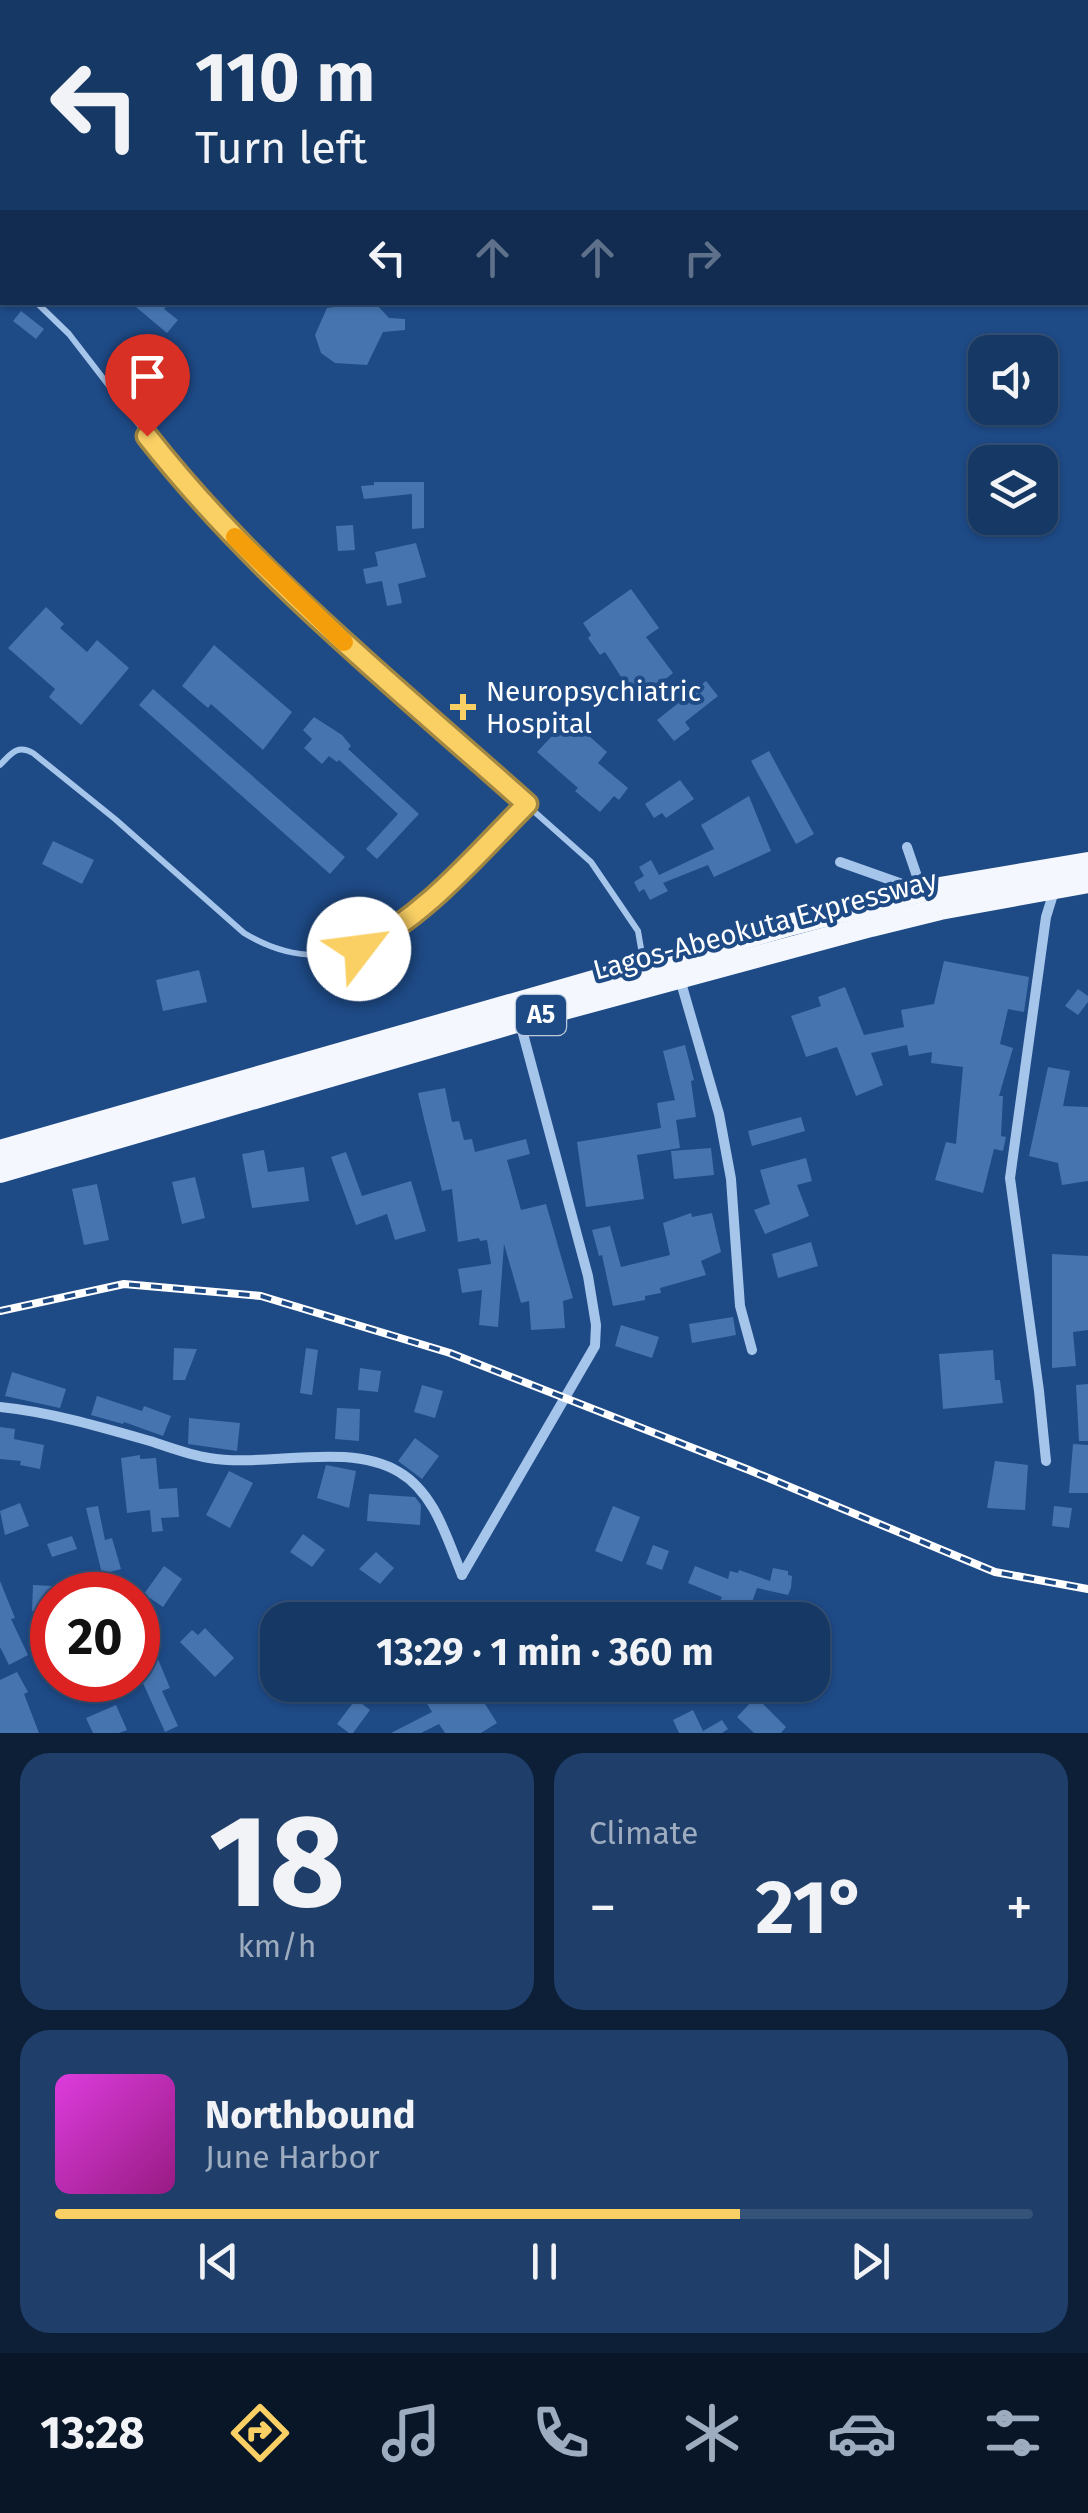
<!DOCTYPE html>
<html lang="en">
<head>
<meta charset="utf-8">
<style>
  :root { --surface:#163864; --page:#1f3f6a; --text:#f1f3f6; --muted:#9eacbf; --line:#355278; --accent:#fad065 }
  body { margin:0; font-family:"Fira Sans",sans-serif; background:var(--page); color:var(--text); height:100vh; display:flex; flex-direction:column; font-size:38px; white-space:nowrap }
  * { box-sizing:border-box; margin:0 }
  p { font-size:32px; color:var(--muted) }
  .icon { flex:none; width:55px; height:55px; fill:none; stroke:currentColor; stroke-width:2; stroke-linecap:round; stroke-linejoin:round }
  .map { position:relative; height:1733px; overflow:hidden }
  .drawer { display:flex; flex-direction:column; gap:20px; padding:20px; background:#0c1f37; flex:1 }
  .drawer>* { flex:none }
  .hud { position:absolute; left:0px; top:0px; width:1090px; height:305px; box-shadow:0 2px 8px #0004,0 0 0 2px var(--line); background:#163864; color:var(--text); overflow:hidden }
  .buttons { position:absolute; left:968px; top:335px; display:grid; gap:20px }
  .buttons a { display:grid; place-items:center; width:90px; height:90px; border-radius:20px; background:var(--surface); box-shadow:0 2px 8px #0004,0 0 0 2px var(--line); font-size:50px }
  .speed { position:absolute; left:30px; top:1572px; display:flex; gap:20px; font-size:50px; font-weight:700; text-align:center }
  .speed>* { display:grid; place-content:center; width:130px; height:130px; border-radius:50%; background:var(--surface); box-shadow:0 2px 8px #0004,0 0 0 2px var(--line); line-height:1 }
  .speed .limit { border:15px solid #d22; background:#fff; color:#111 }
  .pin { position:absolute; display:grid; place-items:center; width:85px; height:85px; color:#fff; margin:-102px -42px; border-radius:50% 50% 50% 0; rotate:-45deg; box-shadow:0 0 10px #0007 }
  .pin .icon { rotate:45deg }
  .me { position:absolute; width:110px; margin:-55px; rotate:60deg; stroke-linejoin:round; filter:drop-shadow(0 0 8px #0008) }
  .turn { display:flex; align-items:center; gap:35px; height:210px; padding:0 30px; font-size:45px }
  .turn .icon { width:130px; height:130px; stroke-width:2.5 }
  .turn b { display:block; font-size:70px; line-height:85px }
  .lanes { display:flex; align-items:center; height:95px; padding:0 30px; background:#0003; justify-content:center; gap:50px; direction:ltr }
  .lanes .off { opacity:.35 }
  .big { font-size:75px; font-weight:700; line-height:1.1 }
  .drawer .tile { flex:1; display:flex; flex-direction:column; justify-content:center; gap:15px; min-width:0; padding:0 35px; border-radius:30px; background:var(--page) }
  .drawer .dial { align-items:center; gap:0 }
  .dial b { font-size:130px; line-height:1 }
  .song { display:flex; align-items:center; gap:30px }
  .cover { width:120px; height:120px; border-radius:15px; background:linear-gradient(135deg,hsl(300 70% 55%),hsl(310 70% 35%)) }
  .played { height:10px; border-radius:5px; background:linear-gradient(90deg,var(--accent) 70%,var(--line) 70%) }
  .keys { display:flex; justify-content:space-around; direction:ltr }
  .heat { display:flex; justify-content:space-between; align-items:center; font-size:55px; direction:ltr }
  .drawer .tiles { flex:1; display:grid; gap:20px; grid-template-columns:1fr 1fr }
  .tile:last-child { grid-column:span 2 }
  .trip { position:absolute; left:260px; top:1602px; width:570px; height:100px; border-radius:30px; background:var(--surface); box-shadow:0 2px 8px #0004,0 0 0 2px var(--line); font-weight:700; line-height:100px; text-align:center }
  .dock { display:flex; height:160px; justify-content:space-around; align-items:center; background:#091628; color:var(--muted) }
  .dock .icon { width:70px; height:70px }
  .dock .current { color:var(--accent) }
  .dock b { font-size:45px; color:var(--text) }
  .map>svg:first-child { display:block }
</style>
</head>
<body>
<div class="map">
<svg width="1088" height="1733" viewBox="0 0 1088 1733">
  <rect width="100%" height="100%" fill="#1e4a86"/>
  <g fill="#4674af">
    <polygon points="130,302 170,302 164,309 178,320 167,333"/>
    <polygon points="374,302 389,318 405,319 405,330 383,332 367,365 335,363 321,353 315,335 327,308"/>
    <polygon points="21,311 44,329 36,339 13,321"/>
    <polygon points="374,482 424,482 424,528 412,529 412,494 364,499 361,486 374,485"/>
    <polygon points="353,525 355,550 338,551 336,526"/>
    <polygon points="416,543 426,577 398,584 402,603 387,606 382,581 366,584 363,569 378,566 375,552"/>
    <polygon points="631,589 659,628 646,637 673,673 653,689 656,693 638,703 605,652 600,655 588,638 591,635 583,623"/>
    <polygon points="46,607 64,624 60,628 87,652 97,640 129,668 81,725 49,697 55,689 8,648"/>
    <polygon points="214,645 292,712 263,750 211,704 208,708 182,686"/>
    <polygon points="706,681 718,696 685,722 690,729 674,741 657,720"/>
    <polygon points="153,689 345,857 330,874 139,705"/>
    <polygon points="314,717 342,735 351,746 348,749 419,814 377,859 366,849 398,814 339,760 337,762 329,756 322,764 304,748 312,739 303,730"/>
    <polygon points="569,718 607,752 598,763 628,788 619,800 614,796 600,812 575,791 578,788 537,752"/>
    <polygon points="769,751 814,834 796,844 751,761"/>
    <polygon points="680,780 694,799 666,818 662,813 654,818 645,804"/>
    <polygon points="749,796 771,851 714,877 708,865 663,883 668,891 650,900 644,889 639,892 634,882 644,876 639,867 651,860 659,875 714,849 701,825"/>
    <polygon points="53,841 94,860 82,884 42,864"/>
    <polygon points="944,961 1029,977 1024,1012 1008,1009 1000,1044 1013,1048 999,1096 1003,1096 1001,1136 1006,1137 1003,1151 994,1149 983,1193 935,1180 946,1142 956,1144 963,1067 931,1063 932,1052 909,1056 907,1045 871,1053 883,1085 856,1096 837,1047 806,1057 791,1016 821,1006 818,997 845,987 864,1035 904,1027 901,1010 934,1004"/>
    <polygon points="199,970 207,1002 163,1011 156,980"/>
    <polygon points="1078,989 1088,996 1088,1002 1078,1015 1065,1006"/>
    <polygon points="685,1045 694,1080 691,1081 696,1117 676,1120 680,1148 637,1155 644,1199 586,1207 577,1142 661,1128 657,1103 675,1100 663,1051"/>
    <polygon points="1048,1067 1070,1071 1063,1106 1088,1107 1088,1181 1062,1185 1058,1163 1029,1156"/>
    <polygon points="445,1088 452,1122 459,1121 464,1140 472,1139 475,1152 526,1139 530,1154 507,1160 521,1210 546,1204 573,1298 563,1301 565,1328 531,1330 529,1301 521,1303 504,1244 498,1327 479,1325 482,1290 462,1293 458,1269 491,1264 487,1240 480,1241 479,1238 458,1242 452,1189 442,1191 424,1119 418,1093"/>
    <polygon points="801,1117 805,1131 752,1146 748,1131"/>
    <polygon points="711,1148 714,1175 674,1179 671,1151"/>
    <polygon points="264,1150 268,1172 304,1167 309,1201 252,1208 242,1154"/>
    <polygon points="346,1152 362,1196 411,1181 426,1231 395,1240 387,1214 356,1225 331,1157"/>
    <polygon points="806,1158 812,1181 797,1185 809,1216 765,1234 754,1210 770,1204 760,1170"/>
    <polygon points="195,1177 205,1218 182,1224 172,1182"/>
    <polygon points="97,1184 109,1240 84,1245 72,1189"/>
    <polygon points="691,1213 692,1217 712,1213 721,1252 701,1261 706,1275 660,1288 661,1293 645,1296 645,1300 613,1306 602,1255 599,1256 592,1230 610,1226 621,1267 670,1255 663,1223"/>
    <polygon points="811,1242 818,1266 778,1278 772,1254"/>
    <polygon points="1052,1254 1088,1256 1088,1330 1073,1332 1076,1366 1052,1368"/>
    <polygon points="733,1317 736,1335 692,1343 689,1324"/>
    <polygon points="621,1325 659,1337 652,1358 615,1346"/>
    <polygon points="174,1348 197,1349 185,1380 173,1380"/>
    <polygon points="306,1348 318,1350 312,1395 300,1393"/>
    <polygon points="993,1350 995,1380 1000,1380 1003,1403 943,1409 939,1354"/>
    <polygon points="360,1368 381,1371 378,1392 358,1390"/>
    <polygon points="12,1372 66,1389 60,1408 5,1396"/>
    <polygon points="1088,1384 1088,1441 1079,1441 1076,1385"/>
    <polygon points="422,1385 443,1391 435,1418 414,1412"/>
    <polygon points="97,1396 142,1411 144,1406 171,1416 163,1436 124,1422 123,1424 91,1415"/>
    <polygon points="337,1408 360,1409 359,1441 335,1439"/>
    <polygon points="189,1418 240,1423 237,1451 188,1444"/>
    <polygon points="0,1427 15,1429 14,1439 44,1445 40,1469 20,1465 21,1461 0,1459"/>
    <polygon points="415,1438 439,1456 422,1479 398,1461"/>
    <polygon points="1073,1444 1088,1445 1088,1493 1069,1493"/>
    <polygon points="140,1455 140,1459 156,1458 159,1489 177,1488 179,1517 161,1518 163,1531 152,1532 150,1510 127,1513 121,1458"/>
    <polygon points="995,1461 1028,1465 1025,1510 987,1508"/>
    <polygon points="326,1465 356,1471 349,1508 317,1498"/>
    <polygon points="229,1471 253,1483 230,1528 206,1515"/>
    <polygon points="369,1494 415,1497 421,1505 420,1525 367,1521"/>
    <polygon points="20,1503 29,1526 5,1535 0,1511"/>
    <polygon points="98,1506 105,1540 112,1538 121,1569 102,1574 86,1508"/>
    <polygon points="613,1506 640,1517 622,1562 595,1551"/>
    <polygon points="1054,1506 1072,1508 1069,1528 1052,1526"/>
    <polygon points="303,1534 325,1550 312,1567 290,1552"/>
    <polygon points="72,1536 77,1549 52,1557 47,1544"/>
    <polygon points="653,1545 669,1551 662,1570 646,1564"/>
    <polygon points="376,1552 394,1568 380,1584 359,1569"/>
    <polygon points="164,1566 182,1579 163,1607 144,1594"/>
    <polygon points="695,1566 728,1579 730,1571 738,1573 739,1570 770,1581 773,1568 788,1571 788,1575 792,1576 791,1588 788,1595 757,1588 749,1611 720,1601 722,1597 688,1583"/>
    <polygon points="0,1581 15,1618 11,1619 28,1655 9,1665 0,1647"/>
    <polygon points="33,1585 52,1586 52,1612 32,1611"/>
    <polygon points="205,1628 234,1658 215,1677 180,1642 192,1630 198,1635"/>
    <polygon points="155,1652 170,1688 162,1691 178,1726 165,1732 138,1672 138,1659"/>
    <polygon points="17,1672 28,1692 24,1694 39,1733 0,1733 0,1680"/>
    <polygon points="427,1685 473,1685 497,1723 481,1733 445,1733 439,1724 421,1733 391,1733 432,1712 419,1690"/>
    <polygon points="756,1697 786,1727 781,1733 754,1733 737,1717"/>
    <polygon points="356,1699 370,1710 353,1733 349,1733 337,1724"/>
    <polygon points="116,1705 127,1730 119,1733 93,1733 86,1718"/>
    <polygon points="693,1710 703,1731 722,1720 728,1729 722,1733 679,1733 673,1720"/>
  </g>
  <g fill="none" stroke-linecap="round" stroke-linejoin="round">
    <g stroke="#a6c5eb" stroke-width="6">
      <polyline points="194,0 197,2"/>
      <polyline points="0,274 2,276"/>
      <polyline points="36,302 69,334 167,461 225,528 347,645 591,862 638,931 643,960"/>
      <path d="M 0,765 C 11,754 17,744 33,753 L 115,819 L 244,933 C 364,1006 450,881 527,804"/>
    </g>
    <g stroke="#a6c5eb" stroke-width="10">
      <polyline points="840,862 922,891 907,847"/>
      <polyline points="680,979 719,1114 731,1179 740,1306 752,1350"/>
      <path d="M 0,1407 C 50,1412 101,1427 150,1441 C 169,1447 189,1455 209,1458 C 267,1468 346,1441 399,1472 C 435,1493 447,1539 462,1575"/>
      <polyline points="1046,1461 1039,1391 1010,1178 1046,917 1055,888"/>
      <polyline points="462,1575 595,1346 596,1325 588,1276 522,1030 523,1021"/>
    </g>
    <g stroke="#f4f8fe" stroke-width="22">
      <polyline points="0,1151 793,924 922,891 1088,863"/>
      <polyline points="0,1172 523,1020 871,926 940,909 1088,882"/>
    </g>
    <defs>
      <polyline id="rail" points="0,1311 124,1284 261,1296 450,1353 749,1470 995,1572 1088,1589"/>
    </defs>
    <use href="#rail" stroke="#fff" stroke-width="8"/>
    <use href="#rail" stroke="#1e4a86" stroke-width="4" stroke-dasharray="11" stroke-linecap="butt"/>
  </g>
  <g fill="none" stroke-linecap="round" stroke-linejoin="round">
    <defs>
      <path id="route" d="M 147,436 C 256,575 396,687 527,804 C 474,857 426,916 359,949"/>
    </defs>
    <use href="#route" stroke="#a28742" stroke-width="25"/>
    <use href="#route" stroke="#fad065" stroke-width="18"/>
    <polyline stroke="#f59e0b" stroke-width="18" points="235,537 344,642"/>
  </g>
  <path fill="#fad065" stroke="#1e4a86" stroke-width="4" d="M458 692h10v10h10v10h-10v10h-10v-10h-10v-10h10z"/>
  <g text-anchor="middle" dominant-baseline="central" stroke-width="8" stroke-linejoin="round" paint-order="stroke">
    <rect fill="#1e4a86" stroke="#bcc9db" stroke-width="2.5" x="516" y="995" width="50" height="40" rx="8"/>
    <g font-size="25" font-weight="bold" fill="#fff">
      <text x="541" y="1015">A5</text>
    </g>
    <g font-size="28" fill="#fff" stroke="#1e4a86" text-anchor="start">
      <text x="486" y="691">Neuropsychiatric<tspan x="486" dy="32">Hospital</tspan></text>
    </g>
    <g font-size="28" fill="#fff" stroke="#1e4a86">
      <text transform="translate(765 925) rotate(-15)">Lagos-Abeokuta Expressway</text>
    </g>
  </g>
</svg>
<div class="buttons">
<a><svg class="icon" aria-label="sound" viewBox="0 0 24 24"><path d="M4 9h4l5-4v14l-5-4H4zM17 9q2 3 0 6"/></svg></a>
<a><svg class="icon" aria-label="layers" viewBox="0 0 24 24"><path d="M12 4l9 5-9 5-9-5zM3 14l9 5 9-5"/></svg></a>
</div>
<div class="speed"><div class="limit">20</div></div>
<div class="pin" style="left:147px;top:436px;background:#d93025"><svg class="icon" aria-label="arrive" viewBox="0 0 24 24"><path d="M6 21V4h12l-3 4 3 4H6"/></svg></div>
<svg class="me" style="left:359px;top:949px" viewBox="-20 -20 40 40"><circle r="19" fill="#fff"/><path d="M0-13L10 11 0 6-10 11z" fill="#fad065"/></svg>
<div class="trip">13:29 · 1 min · 360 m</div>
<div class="hud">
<div class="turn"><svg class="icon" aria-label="left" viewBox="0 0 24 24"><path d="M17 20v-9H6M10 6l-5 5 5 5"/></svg><div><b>110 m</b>Turn left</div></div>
<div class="lanes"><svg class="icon" aria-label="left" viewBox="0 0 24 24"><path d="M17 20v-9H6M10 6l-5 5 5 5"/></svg><svg class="icon off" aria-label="ahead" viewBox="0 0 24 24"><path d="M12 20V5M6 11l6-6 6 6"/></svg><svg class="icon off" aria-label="ahead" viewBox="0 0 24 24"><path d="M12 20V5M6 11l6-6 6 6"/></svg><svg class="icon off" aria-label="right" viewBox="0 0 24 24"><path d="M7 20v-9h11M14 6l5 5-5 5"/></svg></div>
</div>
</div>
<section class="drawer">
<div class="tiles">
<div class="tile dial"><b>18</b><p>km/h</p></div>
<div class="tile"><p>Climate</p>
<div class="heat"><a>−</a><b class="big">21°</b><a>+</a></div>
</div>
<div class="tile">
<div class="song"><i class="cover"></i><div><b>Northbound</b><p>June Harbor</p></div></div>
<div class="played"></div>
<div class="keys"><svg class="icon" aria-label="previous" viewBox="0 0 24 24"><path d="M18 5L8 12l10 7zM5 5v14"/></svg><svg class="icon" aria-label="pause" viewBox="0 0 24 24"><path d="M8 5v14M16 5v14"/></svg><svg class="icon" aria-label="next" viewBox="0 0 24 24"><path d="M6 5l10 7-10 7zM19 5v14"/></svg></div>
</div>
</div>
</section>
<nav class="dock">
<b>13:28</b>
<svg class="icon current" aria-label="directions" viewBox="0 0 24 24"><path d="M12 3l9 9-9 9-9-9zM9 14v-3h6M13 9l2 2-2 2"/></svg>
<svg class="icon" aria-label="music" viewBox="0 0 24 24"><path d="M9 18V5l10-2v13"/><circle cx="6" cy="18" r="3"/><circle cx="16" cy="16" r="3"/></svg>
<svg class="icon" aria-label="phone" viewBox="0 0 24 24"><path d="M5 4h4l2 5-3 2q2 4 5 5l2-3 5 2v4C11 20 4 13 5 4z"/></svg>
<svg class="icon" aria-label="climate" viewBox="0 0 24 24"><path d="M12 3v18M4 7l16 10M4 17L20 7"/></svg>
<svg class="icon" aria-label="car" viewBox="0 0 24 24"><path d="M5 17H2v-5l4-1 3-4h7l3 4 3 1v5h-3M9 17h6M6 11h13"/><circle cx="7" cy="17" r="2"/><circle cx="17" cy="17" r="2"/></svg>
<svg class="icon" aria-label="filters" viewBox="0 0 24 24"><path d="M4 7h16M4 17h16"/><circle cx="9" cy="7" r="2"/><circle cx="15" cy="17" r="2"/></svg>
</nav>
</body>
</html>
